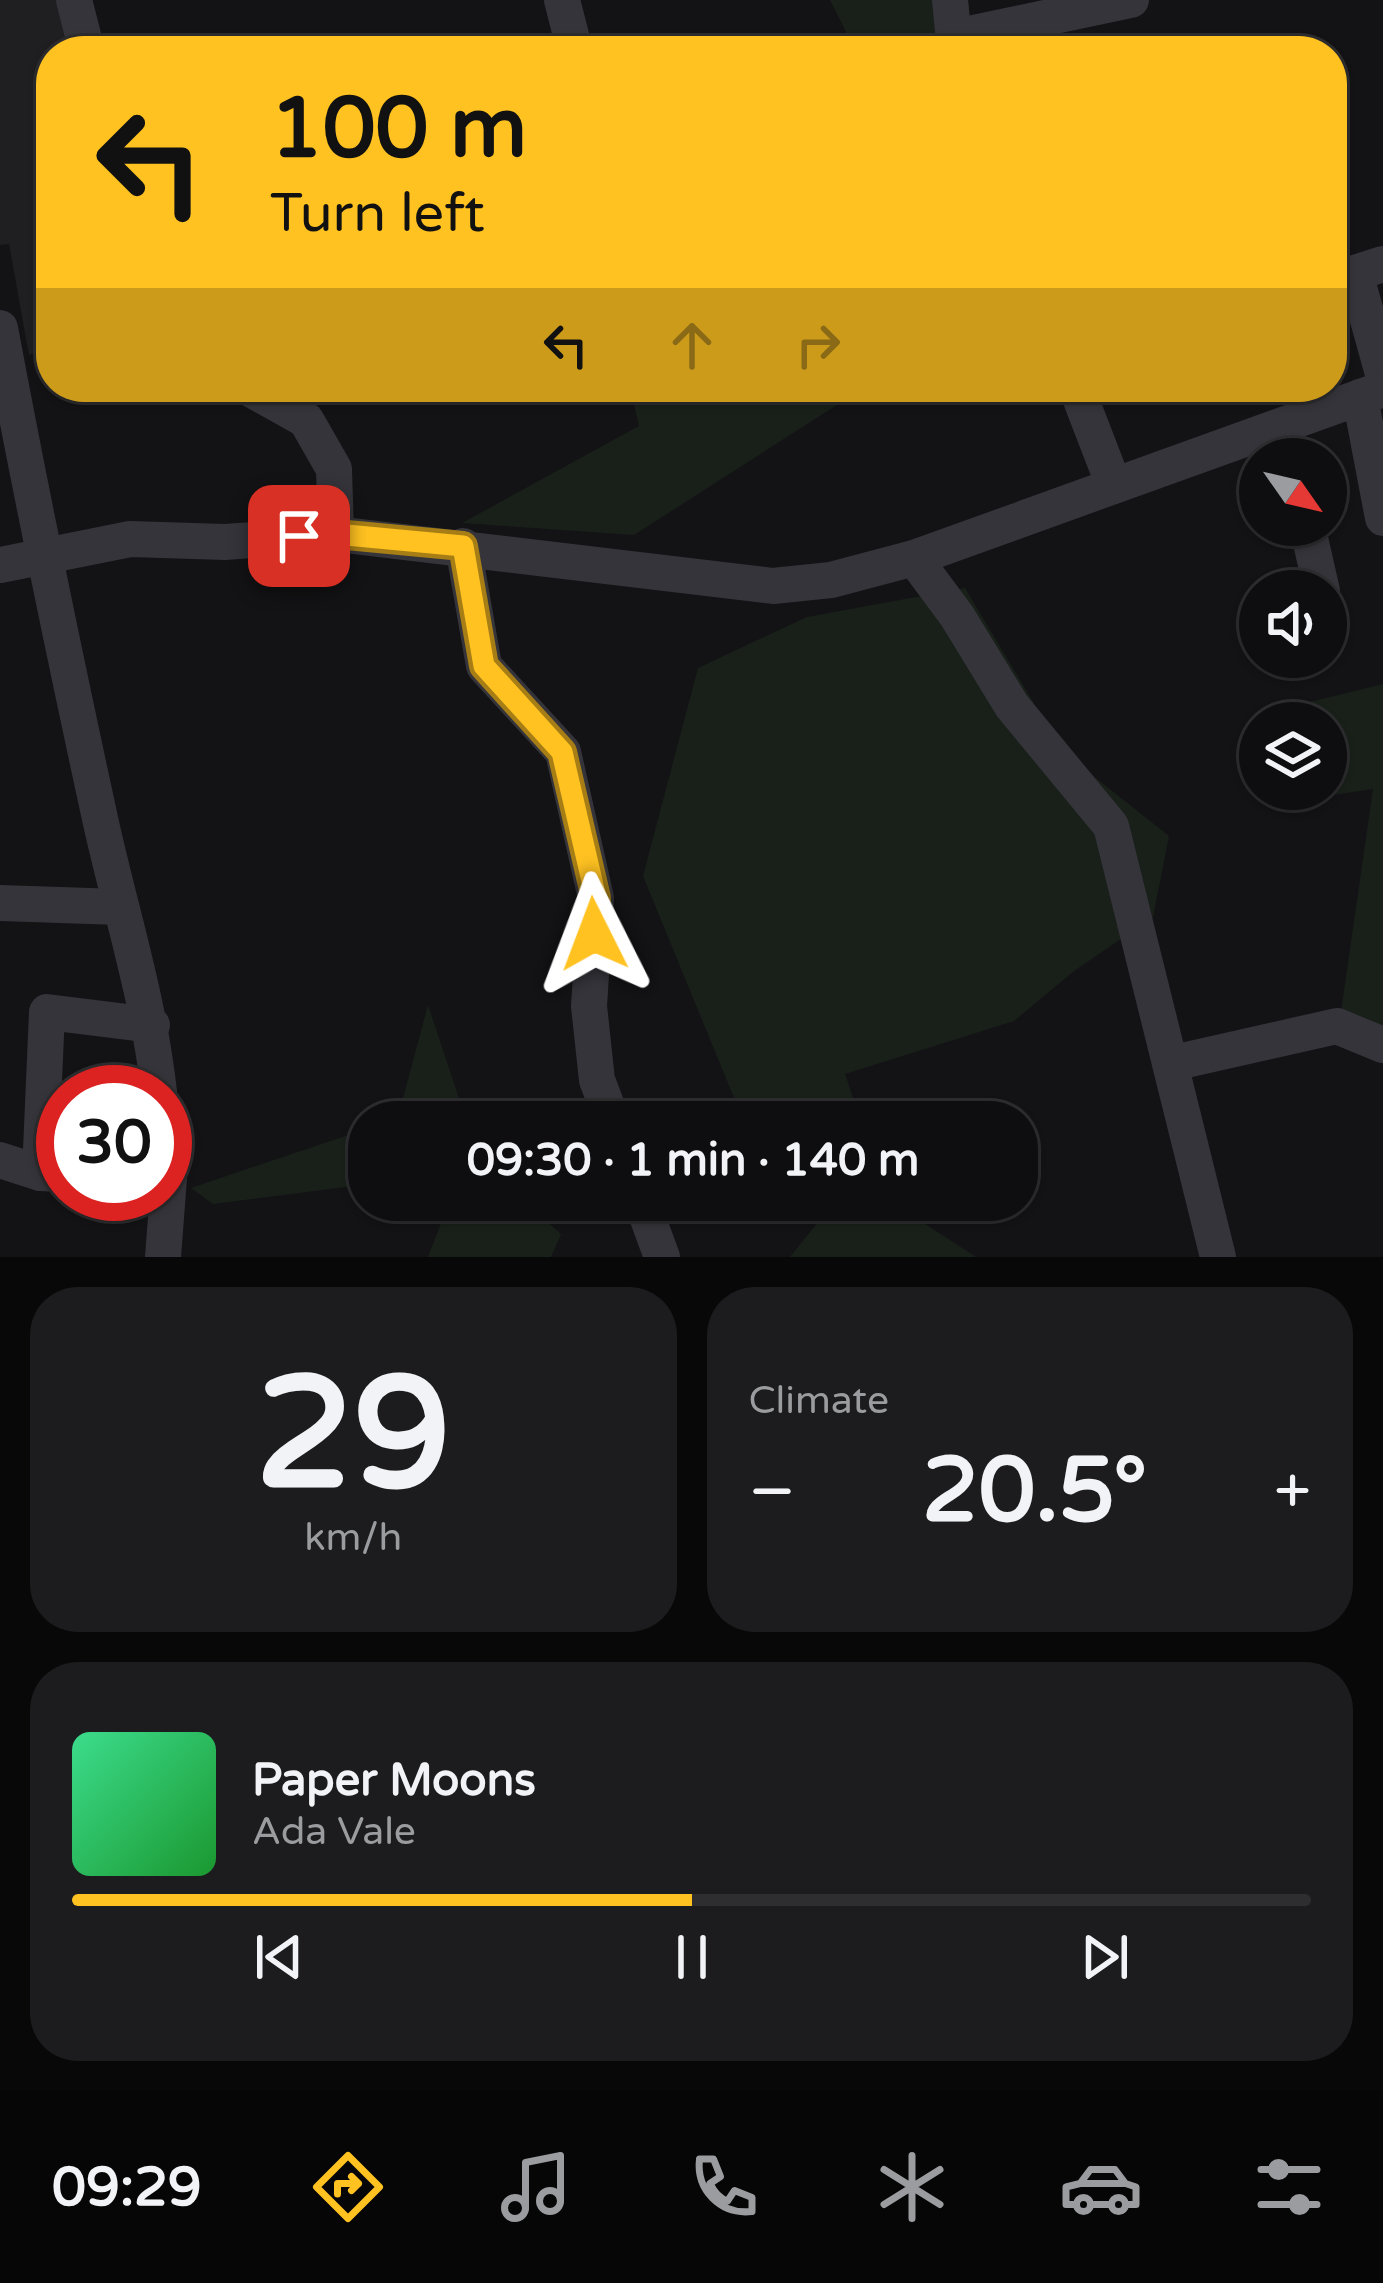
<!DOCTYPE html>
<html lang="en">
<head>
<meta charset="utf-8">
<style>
  :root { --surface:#0e0e10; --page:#1c1c1e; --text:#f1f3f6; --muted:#9b9c9f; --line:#2e2e30; --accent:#ffc221 }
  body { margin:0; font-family:"Varela Round",sans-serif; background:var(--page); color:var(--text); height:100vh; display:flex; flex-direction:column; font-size:45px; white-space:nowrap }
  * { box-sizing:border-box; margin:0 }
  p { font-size:39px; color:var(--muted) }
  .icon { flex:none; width:66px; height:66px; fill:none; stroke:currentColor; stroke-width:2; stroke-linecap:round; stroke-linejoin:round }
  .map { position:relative; height:1257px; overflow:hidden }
  .side { display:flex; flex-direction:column; gap:30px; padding:30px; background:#080809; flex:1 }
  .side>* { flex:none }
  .hud { position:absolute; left:36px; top:36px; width:1311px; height:366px; border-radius:48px; box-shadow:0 3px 9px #0004,0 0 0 3px var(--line); background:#ffc221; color:#111; overflow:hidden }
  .needle { width:78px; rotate:124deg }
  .controls { position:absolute; left:1239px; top:438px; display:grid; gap:24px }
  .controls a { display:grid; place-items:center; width:108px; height:108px; border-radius:50%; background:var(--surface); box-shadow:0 3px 9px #0004,0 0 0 3px var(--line); font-size:60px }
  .speed { position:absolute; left:36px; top:1065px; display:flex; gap:24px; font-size:60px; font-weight:700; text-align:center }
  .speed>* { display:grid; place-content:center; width:156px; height:156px; border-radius:50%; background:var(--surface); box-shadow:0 3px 9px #0004,0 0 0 3px var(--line); line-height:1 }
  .speed .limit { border:18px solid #d22; background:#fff; color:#111 }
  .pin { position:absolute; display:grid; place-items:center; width:102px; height:102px; color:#fff; margin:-51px; border-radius:24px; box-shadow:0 6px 18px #0006 }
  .me { position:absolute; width:132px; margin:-66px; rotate:357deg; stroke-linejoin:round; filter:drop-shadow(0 0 9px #0008) }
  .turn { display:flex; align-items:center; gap:42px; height:252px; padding:0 36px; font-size:54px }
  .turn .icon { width:156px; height:156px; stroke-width:2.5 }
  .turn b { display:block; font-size:84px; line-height:102px }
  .lanes { display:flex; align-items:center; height:114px; padding:0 36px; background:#0003; justify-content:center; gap:60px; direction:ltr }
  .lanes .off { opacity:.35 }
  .big { font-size:90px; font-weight:700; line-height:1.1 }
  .side .card { flex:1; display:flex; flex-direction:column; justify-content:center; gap:18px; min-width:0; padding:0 42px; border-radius:48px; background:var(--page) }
  .side .dial { align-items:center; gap:0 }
  .dial b { font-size:156px; line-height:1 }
  .song { display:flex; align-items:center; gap:36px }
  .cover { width:144px; height:144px; border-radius:18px; background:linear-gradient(135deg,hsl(150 70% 55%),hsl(130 70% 35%)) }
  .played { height:12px; border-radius:6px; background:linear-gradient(90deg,var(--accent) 50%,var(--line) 50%) }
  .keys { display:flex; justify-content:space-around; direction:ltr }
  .heat { display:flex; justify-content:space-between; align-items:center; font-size:66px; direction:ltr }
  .side .tiles { flex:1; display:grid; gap:30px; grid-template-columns:1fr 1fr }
  .card:last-child { grid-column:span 2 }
  .trip { position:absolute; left:348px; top:1101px; width:690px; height:120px; border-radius:48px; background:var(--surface); box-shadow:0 3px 9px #0004,0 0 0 3px var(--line); font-weight:700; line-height:120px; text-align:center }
  .tab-bar { display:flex; height:192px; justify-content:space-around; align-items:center; background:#060606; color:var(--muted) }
  .tab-bar .icon { width:84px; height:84px }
  .tab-bar .selected { color:var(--accent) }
  .tab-bar b { font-size:54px; color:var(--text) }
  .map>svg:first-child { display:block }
</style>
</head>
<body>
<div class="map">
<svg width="1383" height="1257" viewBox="0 0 1383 1257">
  <rect width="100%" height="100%" fill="#131315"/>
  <polygon fill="#1f1f22" points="0,0 56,0 71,51 51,51 51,347 29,355 9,244 0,245"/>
  <g fill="#19201a">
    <polygon points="830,0 942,0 946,51 856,51"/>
    <polygon points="630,387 865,387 634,535 462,523 639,426"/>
    <polygon points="965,588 1063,752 1169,836 1153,917 1074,971 1014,1021 845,1074 861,1122 820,1122 737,1105 643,876 698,668 807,617"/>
    <polygon points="1383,684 1383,1039 1341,1012 1373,789 1273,804 1270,789 1326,789 1326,723 1260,723 1260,732 1257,715"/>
    <polygon points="428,1005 467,1122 385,1122 398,1117"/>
    <polygon points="369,1128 369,1184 213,1204 191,1188"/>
    <polygon points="450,1200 522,1200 561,1234 551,1257 428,1257"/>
    <polygon points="827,1200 888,1200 976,1257 790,1257 827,1211"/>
  </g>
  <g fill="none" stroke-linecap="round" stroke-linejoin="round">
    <g stroke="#34343a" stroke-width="36">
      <polyline points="74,0 87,51"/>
      <polyline points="562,0 575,51"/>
      <polyline points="950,0 955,51"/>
      <polyline points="954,37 1131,0"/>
      <polyline points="1383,264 1355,273 1383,374"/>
      <path d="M 0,328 C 31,494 65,658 101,823 C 121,913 149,1000 159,1092"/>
      <polyline points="247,387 306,420 334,469 336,534"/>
      <polyline points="1076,387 1113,483"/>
      <polyline points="1360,397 1383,518"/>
      <polyline points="1307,525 1322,591"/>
      <polyline points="463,546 484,666 563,752 596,898 589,1006 597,1080 613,1122"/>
      <polyline points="914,558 957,616 1012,706 1111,826 1218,1257"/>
      <polyline points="0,565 130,539 225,542 336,534 773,586 831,580 914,558 1383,389"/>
      <polyline points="0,903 120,907"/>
      <polyline points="1173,1063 1337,1026 1383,1045"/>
      <polyline points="0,1160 40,1173 59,1174"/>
      <polyline points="40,1173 47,1012 152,1025"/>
      <polyline points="641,1200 662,1257"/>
      <polyline points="163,1257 169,1178 165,1143"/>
    </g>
  </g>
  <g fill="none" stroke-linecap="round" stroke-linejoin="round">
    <defs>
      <polyline id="route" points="299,536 336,534 463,546 484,666 562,752 596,898 594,934"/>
    </defs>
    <use href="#route" stroke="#a67e15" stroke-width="30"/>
    <use href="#route" stroke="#ffc221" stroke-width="21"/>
  </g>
</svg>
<div class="controls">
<a><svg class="needle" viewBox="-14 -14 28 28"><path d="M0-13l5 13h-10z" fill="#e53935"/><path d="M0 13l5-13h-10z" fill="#9b9c9f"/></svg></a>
<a><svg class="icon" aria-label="sound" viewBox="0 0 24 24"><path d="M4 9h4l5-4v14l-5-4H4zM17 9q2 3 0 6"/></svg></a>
<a><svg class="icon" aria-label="layers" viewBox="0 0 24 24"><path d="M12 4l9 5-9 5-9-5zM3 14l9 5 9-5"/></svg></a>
</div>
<div class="speed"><div class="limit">30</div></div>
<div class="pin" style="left:299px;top:536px;background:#d93025"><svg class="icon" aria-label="arrive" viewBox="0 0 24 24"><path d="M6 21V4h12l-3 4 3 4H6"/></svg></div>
<svg class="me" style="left:594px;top:934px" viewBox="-20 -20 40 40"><path d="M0-17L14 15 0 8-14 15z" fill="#ffc221" stroke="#fff" stroke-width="4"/></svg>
<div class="trip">09:30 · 1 min · 140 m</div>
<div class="hud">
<div class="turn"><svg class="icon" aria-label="left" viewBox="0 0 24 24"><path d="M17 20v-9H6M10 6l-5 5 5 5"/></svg><div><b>100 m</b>Turn left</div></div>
<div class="lanes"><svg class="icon" aria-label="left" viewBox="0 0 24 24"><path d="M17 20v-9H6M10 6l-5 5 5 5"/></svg><svg class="icon off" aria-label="ahead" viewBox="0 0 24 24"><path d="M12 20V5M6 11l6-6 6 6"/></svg><svg class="icon off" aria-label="right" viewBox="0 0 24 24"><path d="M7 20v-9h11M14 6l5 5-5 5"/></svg></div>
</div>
</div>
<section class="side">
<div class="tiles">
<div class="card dial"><b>29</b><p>km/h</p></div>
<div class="card"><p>Climate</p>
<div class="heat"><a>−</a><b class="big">20.5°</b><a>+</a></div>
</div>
<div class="card">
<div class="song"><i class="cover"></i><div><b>Paper Moons</b><p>Ada Vale</p></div></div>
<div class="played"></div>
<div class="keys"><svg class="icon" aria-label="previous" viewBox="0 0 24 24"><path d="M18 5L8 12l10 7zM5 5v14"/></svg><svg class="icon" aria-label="pause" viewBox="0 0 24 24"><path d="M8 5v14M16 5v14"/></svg><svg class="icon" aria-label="next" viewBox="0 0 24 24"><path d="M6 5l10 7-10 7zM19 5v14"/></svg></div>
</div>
</div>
</section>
<nav class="tab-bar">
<b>09:29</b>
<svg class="icon selected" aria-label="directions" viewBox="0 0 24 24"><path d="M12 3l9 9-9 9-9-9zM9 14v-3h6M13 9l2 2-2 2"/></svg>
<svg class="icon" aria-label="music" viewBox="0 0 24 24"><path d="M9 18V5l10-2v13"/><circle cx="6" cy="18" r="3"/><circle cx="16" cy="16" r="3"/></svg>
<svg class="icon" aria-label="phone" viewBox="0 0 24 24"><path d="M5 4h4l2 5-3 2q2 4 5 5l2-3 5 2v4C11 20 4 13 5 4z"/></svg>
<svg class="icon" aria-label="climate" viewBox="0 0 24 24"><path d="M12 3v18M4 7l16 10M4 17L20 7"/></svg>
<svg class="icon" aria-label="car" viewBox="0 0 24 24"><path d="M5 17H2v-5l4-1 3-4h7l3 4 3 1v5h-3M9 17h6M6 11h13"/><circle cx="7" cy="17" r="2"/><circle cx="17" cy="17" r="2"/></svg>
<svg class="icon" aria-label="filters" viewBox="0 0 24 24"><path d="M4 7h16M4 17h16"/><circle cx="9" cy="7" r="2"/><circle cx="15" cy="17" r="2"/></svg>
</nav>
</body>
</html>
